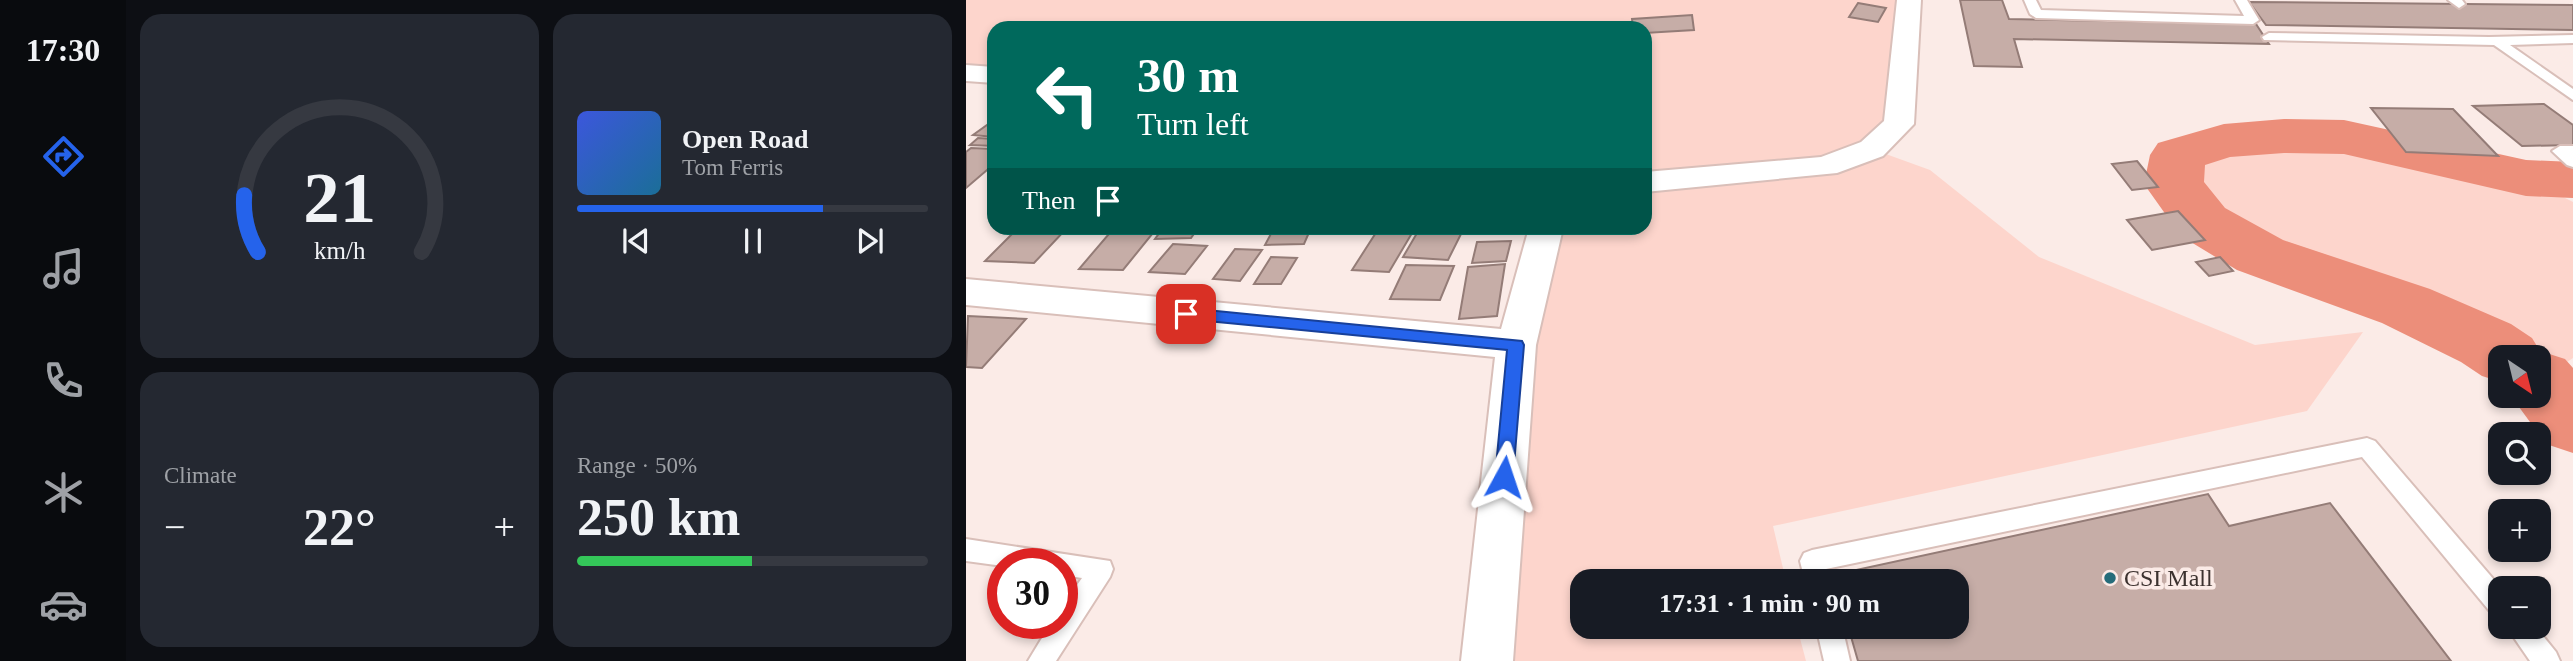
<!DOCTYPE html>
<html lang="en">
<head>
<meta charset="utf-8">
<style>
  :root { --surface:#171b24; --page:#242831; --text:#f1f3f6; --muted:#9ea1a6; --line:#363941; --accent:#2563eb }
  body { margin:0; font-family:"Times New Roman",serif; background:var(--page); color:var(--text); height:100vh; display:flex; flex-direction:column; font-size:26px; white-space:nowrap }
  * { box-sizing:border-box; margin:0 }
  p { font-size:23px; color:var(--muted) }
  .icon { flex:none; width:38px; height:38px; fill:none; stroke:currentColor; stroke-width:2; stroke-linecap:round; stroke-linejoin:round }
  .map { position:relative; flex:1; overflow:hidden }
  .sheet { display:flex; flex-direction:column; gap:14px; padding:14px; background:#0d0f14; width:840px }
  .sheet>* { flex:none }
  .guide { position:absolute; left:21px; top:21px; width:665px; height:214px; border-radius:21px; box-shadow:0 4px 10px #0003; background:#00695c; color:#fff; overflow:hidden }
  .needle { width:46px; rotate:145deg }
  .controls { position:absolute; left:1522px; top:345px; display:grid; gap:14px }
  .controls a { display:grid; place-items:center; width:63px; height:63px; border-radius:14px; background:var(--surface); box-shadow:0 4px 10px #0003; font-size:35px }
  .speed { position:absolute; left:21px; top:548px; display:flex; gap:14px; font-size:35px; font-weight:700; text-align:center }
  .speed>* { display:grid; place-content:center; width:91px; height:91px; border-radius:50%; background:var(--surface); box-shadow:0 4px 10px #0003; line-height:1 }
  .speed .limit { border:10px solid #d22; background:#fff; color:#111 }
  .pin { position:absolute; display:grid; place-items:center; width:60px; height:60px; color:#fff; margin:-30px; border-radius:14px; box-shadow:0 4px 10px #0006 }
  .me { position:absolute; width:77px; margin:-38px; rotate:5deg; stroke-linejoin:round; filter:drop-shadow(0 0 5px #0008) }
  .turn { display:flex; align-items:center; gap:24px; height:147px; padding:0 35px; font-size:32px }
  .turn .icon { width:91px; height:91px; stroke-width:2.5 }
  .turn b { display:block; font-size:49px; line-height:60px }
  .then { display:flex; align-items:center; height:66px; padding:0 35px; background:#0003; gap:14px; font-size:26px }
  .big { font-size:52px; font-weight:600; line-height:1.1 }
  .sheet .widget { flex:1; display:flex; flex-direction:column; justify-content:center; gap:10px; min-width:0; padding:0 24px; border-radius:21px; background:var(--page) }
  .sheet .dial { align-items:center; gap:0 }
  .dial svg { height:182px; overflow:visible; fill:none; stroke:var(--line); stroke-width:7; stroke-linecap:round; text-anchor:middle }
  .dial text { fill:var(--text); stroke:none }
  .song { display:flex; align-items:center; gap:21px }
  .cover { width:84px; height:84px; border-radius:10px; background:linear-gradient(135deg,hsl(230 70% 55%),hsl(200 70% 35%)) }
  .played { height:7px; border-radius:4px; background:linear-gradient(90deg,var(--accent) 70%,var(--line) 70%) }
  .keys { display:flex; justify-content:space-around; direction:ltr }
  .heat { display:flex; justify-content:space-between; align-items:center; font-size:38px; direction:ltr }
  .charge { height:10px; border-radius:5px; background:linear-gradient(90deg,#34c759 50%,var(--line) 0) }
  .sheet .tiles { flex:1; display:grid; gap:14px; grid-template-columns:repeat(2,1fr) }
  .trip { position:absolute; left:604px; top:569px; width:399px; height:70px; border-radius:21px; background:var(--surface); box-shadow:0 4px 10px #0003; font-weight:600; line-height:70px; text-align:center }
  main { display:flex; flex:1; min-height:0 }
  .tab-bar { display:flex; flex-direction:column; width:126px; justify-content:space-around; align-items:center; background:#090b0e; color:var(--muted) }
  .tab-bar .icon { width:49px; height:49px }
  .tab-bar .active { color:var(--accent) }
  .tab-bar b { font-size:32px; color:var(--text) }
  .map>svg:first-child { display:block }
</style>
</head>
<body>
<main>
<nav class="tab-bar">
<b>17:30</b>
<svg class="icon active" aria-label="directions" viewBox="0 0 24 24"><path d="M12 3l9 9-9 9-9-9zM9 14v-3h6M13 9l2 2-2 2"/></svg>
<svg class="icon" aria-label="music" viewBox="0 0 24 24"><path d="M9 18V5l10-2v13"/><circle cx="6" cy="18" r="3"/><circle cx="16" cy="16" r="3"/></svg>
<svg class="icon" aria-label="phone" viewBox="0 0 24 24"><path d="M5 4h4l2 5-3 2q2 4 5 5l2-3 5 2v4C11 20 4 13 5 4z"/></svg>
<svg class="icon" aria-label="climate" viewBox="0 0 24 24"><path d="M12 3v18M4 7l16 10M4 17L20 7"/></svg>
<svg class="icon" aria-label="car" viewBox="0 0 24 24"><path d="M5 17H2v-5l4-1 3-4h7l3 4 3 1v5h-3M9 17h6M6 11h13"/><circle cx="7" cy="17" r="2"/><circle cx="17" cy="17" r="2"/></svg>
</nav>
<section class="sheet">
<div class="tiles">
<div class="widget dial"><svg viewBox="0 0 100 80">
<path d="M14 69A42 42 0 1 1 86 69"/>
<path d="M14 69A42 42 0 0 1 8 44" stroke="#2563eb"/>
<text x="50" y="56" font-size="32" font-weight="700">21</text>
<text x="50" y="72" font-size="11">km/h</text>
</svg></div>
<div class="widget">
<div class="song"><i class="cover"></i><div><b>Open Road</b><p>Tom Ferris</p></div></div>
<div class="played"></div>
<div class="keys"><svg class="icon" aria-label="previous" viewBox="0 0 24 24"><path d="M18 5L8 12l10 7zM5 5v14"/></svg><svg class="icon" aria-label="pause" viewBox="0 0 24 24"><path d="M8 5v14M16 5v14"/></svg><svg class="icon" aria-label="next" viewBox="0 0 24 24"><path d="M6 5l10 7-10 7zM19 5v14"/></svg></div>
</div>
<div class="widget"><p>Climate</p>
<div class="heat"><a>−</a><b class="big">22°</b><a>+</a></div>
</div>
<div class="widget"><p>Range · 50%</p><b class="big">250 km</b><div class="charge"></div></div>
</div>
</section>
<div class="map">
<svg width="1607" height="661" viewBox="0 0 1607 661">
  <rect width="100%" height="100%" fill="#fbebe7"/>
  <g fill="#fdd5cc">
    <polygon points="0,0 935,0 924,117 898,141 853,157 679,172 679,28 28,28 28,72 0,70"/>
    <polygon points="1318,136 1378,137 1476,158 1560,178 1607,202 1607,358 1574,380 1573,357 1541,357 1520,343 1440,306 1294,255 1237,222 1208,184 1212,155 1258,141"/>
    <polygon points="906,149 964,170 1073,257 1289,345 1397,332 1341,411 807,526 820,581 616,581 616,626 831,627 840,661 521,661 550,345 580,228 679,228 679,182 860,166"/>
  </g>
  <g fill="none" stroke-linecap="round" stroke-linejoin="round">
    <polygon fill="#ec8e7a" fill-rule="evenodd" points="1318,119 1378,120 1560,160 1607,162 1607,198 1560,196 1378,154 1318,153 1264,157 1239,165 1238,182 1259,208 1317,240 1464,289 1545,324 1566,338 1574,351 1599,359 1607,368 1607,453 1580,444 1545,396 1573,396 1573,357 1535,357 1535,382 1516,376 1495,362 1416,323 1271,270 1215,236 1178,184 1184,155 1192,143 1258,124"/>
  </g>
  <g fill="#c6ada7" stroke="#947c77" stroke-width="2">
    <polygon points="994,0 1036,0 1043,19 1290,24 1303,44 1048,39 1056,67 1008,66"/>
    <polygon points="1283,2 1607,5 1607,30 1300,25"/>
    <polygon points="892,3 920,8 912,22 883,17"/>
    <polygon points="726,15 728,30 679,33 679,28 667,28 666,19"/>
    <polygon points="1578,104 1607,125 1607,145 1556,146 1507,106"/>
    <polygon points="1405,108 1487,109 1532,156 1440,152"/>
    <polygon points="28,120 28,137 7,135"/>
    <polygon points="12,138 28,139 28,146 4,145"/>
    <polygon points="5,148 28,149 28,164 0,188 0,152"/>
    <polygon points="1171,161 1192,187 1166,190 1146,164"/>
    <polygon points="1212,211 1239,240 1186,250 1161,220"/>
    <polygon points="52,228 101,228 68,263 19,261"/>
    <polygon points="148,228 191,228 157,270 113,269"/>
    <polygon points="197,228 232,228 225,238 189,239"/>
    <polygon points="308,228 345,228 338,244 299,245"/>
    <polygon points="413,228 449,228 423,272 386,270"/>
    <polygon points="454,228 498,228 482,260 437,257"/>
    <polygon points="545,241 540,261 506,263 511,242"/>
    <polygon points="207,244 241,246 219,274 183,272"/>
    <polygon points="269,249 296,250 274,281 247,279"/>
    <polygon points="305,257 331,258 315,284 288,284"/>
    <polygon points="1254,257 1267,271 1243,276 1230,262"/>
    <polygon points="539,264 531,316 493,319 502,267"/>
    <polygon points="440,265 488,266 474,300 424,299"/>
    <polygon points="2,316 60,319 16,368 0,367"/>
    <polygon points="1242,494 1263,526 1364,503 1485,661 892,661 882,626 990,626 990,581 868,581 867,575"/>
  </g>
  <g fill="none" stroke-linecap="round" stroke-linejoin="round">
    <defs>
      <g id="service">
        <polygon points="1058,0 1070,0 1075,10 1278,16 1269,0 1281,0 1293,20 1287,24 1070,18 1064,14"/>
        <polygon points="1482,0 1496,0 1499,4 1493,8"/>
        <polygon points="1303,33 1523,37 1607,35 1607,43 1544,45 1607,89 1607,100 1528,45 1298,40 1296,37"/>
        <polygon points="1594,146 1607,146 1607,167 1601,165 1586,151"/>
        <polygon points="1401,438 1409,441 1535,588 1535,618 1526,614 1396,457 860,569 863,581 839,581 834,561 838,553 846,550"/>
        <polygon points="0,539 144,561 147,569 144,577 90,661 62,661 85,623 96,623 96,606 116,578 96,575 96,564 37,564 37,566 0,561"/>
        <polygon points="850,626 876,626 884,661 858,661"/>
        <polygon points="1540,626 1569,626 1590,652 1594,661 1564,661"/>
      </g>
      <g id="minor">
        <polygon points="931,0 955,0 948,124 917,156 871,173 679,192 679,172 855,157 895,142 918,121"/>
        <polygon points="0,65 28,67 28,83 0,81"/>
        <polygon points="563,228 597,228 570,345 547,661 495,661 529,357 0,305 0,279 535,329"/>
      </g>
    </defs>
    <use href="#service" stroke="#d9bfb9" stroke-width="4"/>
    <use href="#minor" stroke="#d9bfb9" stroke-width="4"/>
    <use href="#service" fill="#fff" fill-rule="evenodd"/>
    <use href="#minor" fill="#fff" fill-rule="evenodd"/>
  </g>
  <polygon fill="#2563eb" stroke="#184099" stroke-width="2" points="220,308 556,341 558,345 547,477 544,482 538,485 531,482 529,477 541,350 220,319 212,314"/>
  <circle fill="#256c7a" stroke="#fbebe7" stroke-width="2.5" cx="1144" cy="578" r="7"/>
  <g text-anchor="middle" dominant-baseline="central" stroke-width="7" stroke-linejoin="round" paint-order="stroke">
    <g font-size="24" fill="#3c322f" stroke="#fbebe7" text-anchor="start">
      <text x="1158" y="578">CSI Mall</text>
    </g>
  </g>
</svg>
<div class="controls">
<a><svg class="needle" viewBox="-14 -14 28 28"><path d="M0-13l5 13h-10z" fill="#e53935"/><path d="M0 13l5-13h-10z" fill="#9ea1a6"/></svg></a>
<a><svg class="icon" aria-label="search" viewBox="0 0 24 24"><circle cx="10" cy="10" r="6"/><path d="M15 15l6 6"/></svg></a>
<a>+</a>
<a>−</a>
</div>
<div class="speed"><div class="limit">30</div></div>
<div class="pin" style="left:220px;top:314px;background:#d93025"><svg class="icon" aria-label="arrive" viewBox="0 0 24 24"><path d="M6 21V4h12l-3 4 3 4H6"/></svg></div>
<svg class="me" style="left:538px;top:477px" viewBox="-20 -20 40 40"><path d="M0-17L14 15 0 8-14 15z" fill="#2563eb" stroke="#fff" stroke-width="4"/></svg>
<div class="trip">17:31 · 1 min · 90 m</div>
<div class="guide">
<div class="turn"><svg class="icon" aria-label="left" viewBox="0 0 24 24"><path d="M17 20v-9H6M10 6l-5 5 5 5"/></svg><div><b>30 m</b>Turn left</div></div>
<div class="then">Then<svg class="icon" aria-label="arrive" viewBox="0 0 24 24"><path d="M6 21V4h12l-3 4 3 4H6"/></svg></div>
</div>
</div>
</main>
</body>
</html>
